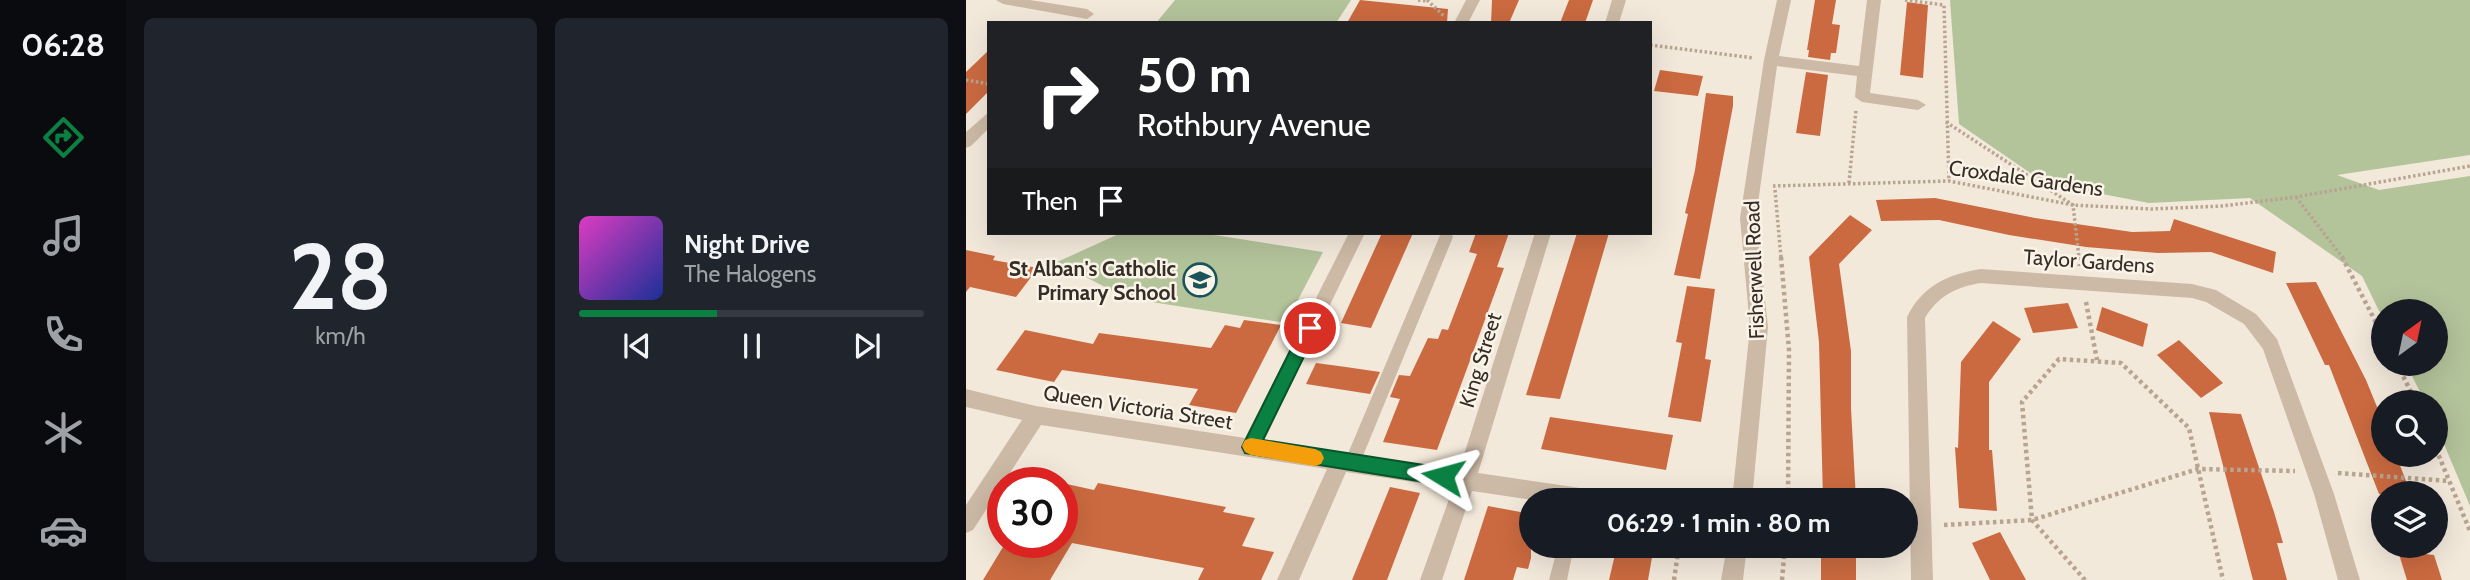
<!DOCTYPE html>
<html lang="en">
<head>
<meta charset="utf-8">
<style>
  :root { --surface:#171b24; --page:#20242c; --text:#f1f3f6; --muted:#9ea1a6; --line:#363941; --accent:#0b8043 }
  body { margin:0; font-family:Cabin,sans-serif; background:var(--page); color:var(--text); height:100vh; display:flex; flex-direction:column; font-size:26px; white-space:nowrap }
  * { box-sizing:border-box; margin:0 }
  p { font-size:23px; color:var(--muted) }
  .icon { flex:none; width:38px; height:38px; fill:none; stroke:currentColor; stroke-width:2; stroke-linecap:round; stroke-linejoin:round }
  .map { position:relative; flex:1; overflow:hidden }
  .details { display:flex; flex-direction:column; gap:18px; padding:18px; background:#0d0f14; width:840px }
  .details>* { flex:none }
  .top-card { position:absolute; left:21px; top:21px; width:665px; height:214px; border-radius:0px; box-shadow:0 7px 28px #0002; background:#202124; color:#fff; overflow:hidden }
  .needle { width:46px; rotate:33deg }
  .controls { position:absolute; left:1405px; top:299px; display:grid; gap:14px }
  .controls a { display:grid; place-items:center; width:77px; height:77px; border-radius:50%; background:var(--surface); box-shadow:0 7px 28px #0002; font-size:35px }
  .speed { position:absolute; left:21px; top:467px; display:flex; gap:14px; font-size:35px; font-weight:700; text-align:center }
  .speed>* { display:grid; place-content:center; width:91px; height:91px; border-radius:50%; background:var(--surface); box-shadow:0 7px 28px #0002; line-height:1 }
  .speed .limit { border:10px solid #d22; background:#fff; color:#111 }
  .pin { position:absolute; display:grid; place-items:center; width:60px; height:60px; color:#fff; margin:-30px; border:4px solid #fff; border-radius:50%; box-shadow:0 2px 7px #0007 }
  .me { position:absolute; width:77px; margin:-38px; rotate:278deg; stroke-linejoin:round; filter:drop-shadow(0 0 5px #0008) }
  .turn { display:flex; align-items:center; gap:24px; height:147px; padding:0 35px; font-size:32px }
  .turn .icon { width:91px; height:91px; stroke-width:2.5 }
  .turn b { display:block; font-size:49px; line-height:60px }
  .then { display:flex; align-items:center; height:66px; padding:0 35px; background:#0003; gap:14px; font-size:26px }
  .details .card { flex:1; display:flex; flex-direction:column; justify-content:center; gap:10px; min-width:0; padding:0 24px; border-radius:10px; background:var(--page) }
  .details .dial { align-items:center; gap:0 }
  .dial b { font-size:91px; line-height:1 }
  .song { display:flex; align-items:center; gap:21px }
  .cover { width:84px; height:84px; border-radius:10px; background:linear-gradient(135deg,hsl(310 70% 55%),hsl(230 70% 35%)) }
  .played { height:7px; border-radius:4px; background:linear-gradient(90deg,var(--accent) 40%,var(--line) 40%) }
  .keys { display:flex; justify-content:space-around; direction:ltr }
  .details .tiles { flex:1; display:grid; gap:18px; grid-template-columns:repeat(2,1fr) }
  .trip { position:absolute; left:553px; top:488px; width:399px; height:70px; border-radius:35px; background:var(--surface); box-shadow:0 7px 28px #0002; font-weight:700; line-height:70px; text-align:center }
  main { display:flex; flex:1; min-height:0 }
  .tabs { display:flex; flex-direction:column; width:126px; justify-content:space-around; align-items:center; background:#090b0e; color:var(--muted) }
  .tabs .icon { width:49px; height:49px }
  .tabs .selected { color:var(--accent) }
  .tabs b { font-size:32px; color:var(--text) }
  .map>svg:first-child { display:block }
</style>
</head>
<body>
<main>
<nav class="tabs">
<b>06:28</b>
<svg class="icon selected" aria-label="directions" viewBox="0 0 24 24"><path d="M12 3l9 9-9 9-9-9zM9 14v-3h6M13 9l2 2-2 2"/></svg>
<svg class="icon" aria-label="music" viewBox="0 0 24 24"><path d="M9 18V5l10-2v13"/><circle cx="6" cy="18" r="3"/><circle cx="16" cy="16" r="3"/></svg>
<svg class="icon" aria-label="phone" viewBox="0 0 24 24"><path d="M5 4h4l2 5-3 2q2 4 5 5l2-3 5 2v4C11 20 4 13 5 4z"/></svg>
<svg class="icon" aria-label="climate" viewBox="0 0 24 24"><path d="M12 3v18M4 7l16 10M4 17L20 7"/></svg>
<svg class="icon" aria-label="car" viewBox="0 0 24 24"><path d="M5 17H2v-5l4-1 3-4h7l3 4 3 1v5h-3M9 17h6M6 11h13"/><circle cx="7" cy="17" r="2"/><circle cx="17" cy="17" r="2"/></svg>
</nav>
<section class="details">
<div class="tiles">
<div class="card dial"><b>28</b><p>km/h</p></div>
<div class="card">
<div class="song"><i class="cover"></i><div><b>Night Drive</b><p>The Halogens</p></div></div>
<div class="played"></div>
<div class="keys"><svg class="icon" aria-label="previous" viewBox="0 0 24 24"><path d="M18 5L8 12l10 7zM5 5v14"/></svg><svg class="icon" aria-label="pause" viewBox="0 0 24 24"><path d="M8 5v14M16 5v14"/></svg><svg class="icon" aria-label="next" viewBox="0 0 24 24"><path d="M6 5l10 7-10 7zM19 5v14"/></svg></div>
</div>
</div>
</section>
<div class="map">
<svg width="1504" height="580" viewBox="0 0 1504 580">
  <rect width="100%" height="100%" fill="#f3e9db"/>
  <g fill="#b3c39a">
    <polygon points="209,0 385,0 370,23 190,23"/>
    <polygon points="984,0 1504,0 1504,155 1371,175 1413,190 1504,176 1504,506 1470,425 1470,402 1459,402 1440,364 1470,364 1470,312 1418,312 1417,319 1396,276 1284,198 1183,203 1079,183 993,124"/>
    <polygon points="155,233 235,233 357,252 320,323 160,298 91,262"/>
  </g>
  <g fill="#cb6a40">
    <polygon points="394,0 482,9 481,23 381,23"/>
    <polygon points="526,0 553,0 543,23 525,23"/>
    <polygon points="603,0 627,0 619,23 594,23"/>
    <polygon points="849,0 870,0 866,24 874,25 870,53 865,53 864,60 842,57 843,50 841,50"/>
    <polygon points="941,2 962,5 957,78 934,75"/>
    <polygon points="23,50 23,91 0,114 0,72"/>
    <polygon points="694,70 737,76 732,96 688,91"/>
    <polygon points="840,72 862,75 854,136 830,133"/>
    <polygon points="740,93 767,96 767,106 734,279 708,275 722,214 719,213 729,170"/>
    <polygon points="969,198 1069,218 1166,232 1204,231 1208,219 1310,252 1307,273 1245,252 1192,253 1120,247 1043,235 973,220 915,221 910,200"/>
    <polygon points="884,215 906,230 873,264 885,351 885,408 890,500 857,500 853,342 843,257"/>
    <polygon points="416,233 447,233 405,328 375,323"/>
    <polygon points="510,233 543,233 531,267 538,268 471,450 417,442 434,399 424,397 433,375 444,376 462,338 472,339 476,329 482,330 511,254 503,252"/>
    <polygon points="611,233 643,233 594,399 560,395"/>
    <polygon points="0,250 29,256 27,260 72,268 50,297 4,287 0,292"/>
    <polygon points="1350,282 1400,380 1418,424 1418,455 1430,455 1445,494 1413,494 1363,365 1359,365 1320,283"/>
    <polygon points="721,286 749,289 739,359 745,360 735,422 702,417 716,343 710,342"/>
    <polygon points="1102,303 1112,328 1067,333 1058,308"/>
    <polygon points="1136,307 1182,324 1177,347 1130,330"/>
    <polygon points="278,320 315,325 270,413 223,405 232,389 96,370 88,382 30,370 59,330 127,344 133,333 245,348 259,325 274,328"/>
    <polygon points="1027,321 1055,339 1023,382 1023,450 1026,450 1031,511 993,508 989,447 992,448 995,362"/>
    <polygon points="1213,340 1257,383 1235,398 1191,355"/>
    <polygon points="350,363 380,367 414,372 404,394 340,384"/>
    <polygon points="1243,412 1275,414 1308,512 1317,543 1311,543 1321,580 1287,580"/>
    <polygon points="584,417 707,435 700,470 575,449"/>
    <polygon points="96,483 128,490 132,483 260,507 257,512 289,518 276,546 308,552 295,580 232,580 238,568 106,543 84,580 17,580 40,542 102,542 96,541"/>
    <polygon points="424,487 454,493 421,580 386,580"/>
    <polygon points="522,506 565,514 565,558 562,569 551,567 547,580 498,580"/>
    <polygon points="1034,532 1048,558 1060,580 1024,580 1006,543"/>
    <polygon points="651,546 688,546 682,580 643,580"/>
    <rect x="855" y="546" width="35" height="34"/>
    <polygon points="1432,551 1468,555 1476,580 1441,580"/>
  </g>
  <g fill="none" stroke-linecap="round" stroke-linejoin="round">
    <g stroke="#b8a490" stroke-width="3.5" stroke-dasharray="2.5 2.5" stroke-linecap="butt">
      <polyline points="452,0 461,1"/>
      <polyline points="461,0 478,16"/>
      <polyline points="939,0 978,5 983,181"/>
      <polyline points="684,45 788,58"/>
      <polyline points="0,80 23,84"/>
      <polyline points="980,122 1107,205 1113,258"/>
      <polyline points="883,183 890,110"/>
      <polyline points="807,186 983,181 1107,205 1185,209 1256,206 1330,197 1504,166"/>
      <polyline points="809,190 815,258"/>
      <polyline points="1330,197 1377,258"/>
    </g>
    <g stroke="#b8a490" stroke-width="4.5" stroke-dasharray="3.5 3.5" stroke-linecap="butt">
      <polyline points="815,257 823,350 822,500"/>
      <polyline points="1113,257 1114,266"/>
      <polyline points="1376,257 1418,338"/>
      <polyline points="1120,302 1131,360"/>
      <polyline points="1431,364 1450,402"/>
      <polyline points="1470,449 1504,531"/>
      <polyline points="1372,473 1483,481"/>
      <polyline points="978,525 1066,520 1232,469 1329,471"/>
      <polyline points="708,580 713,546"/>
      <polyline points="816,580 819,546"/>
      <polyline points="1119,580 1066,520 1056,402 1093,359 1155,363 1223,428 1257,580"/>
    </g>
    <g fill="#ccbaa6" fill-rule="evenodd">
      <polygon points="475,233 485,233 487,237 394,463 392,468 386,471 380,468 378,463"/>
      <polygon points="592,546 608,546 601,580 583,580"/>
    </g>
    <g fill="#ccbaa6" fill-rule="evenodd">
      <polygon points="30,0 64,0 121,9 128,14 121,19 37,4"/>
      <polygon points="500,0 514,0 502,23 488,23"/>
      <polygon points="646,0 660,0 653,23 639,23"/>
      <polygon points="811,0 825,0 813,56 893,66 901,0 915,0 904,93 952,100 960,105 952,110 896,102 889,97 891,76 811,66 790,218 802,327 786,500 766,500 784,327 774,218 798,60"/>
      <polygon points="23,112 23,128 5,146 0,148 0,132"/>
      <polygon points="383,233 399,233 298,440 493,470 569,233 585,233 512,473 628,490 635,493 638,500 566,500 506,491 476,580 454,580 487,488 380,472 333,580 311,580 361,469 75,425 7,530 0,533 0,505 56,420 0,407 0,389 70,406 279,438"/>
      <path d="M 1015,269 L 1226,284 L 1250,290 L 1290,314 L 1311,339 L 1368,494 L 1394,580 L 1372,580 L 1348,494 L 1297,349 L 1278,324 L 1240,302 L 1226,298 L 1015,283 C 990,287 972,296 959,318 L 967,580 L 945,580 L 941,317 C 956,286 982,274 1015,269 Z"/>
      <polygon points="761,546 781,546 777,580 755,580"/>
    </g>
  </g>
  <polygon fill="#0b8043" stroke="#07532c" stroke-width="2" points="344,321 352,328 297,440 477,468 484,470 486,476 484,483 477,485 279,453 276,447 338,323"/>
  <polygon fill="#f59e0b" points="285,438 349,449 355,452 358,458 355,464 349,466 285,455 279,452 276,446 279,440"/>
  <defs>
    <symbol id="school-ring" viewBox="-11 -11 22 22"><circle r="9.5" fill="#faf3e8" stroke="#1b535b" stroke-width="1.5"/><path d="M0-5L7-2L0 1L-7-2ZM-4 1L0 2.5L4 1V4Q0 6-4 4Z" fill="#1b535b"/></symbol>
  </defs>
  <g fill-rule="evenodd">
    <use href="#school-ring" x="215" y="261" width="38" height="38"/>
  </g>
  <g text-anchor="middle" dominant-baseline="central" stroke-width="5" stroke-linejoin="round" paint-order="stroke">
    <g font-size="21" fill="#372d27" stroke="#faf3e8">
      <text transform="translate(1060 178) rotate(8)">Croxdale Gardens</text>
      <text transform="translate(1123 261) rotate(4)">Taylor Gardens</text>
      <text transform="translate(788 270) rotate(-92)">Fisherwell Road</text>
      <text transform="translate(514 360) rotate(-73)">King Street</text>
      <text transform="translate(172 407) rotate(9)">Queen Victoria Street</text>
    </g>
    <g font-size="21" font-weight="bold" fill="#372d27" stroke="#faf3e8" text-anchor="end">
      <text x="210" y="268">St Alban's Catholic<tspan x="210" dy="24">Primary School</tspan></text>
    </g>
  </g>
</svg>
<div class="controls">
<a><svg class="needle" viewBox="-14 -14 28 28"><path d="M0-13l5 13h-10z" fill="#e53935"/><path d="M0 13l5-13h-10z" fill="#9ea1a6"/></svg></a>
<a><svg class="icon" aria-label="search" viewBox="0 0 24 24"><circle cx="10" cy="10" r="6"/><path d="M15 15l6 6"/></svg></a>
<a><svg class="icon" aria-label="layers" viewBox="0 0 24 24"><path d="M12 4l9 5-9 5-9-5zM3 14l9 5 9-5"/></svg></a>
</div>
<div class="speed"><div class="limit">30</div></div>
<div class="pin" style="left:344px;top:328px;background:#d93025"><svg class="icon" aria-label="arrive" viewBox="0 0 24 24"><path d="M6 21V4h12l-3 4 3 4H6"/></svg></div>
<svg class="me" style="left:477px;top:476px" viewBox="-20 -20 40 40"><path d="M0-17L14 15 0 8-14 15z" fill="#0b8043" stroke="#fff" stroke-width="4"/></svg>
<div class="trip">06:29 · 1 min · 80 m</div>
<div class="top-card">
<div class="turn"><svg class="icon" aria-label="right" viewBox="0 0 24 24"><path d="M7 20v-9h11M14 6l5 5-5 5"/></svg><div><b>50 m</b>Rothbury Avenue</div></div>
<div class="then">Then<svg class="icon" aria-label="arrive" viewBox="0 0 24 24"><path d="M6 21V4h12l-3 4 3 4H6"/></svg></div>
</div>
</div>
</main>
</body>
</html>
